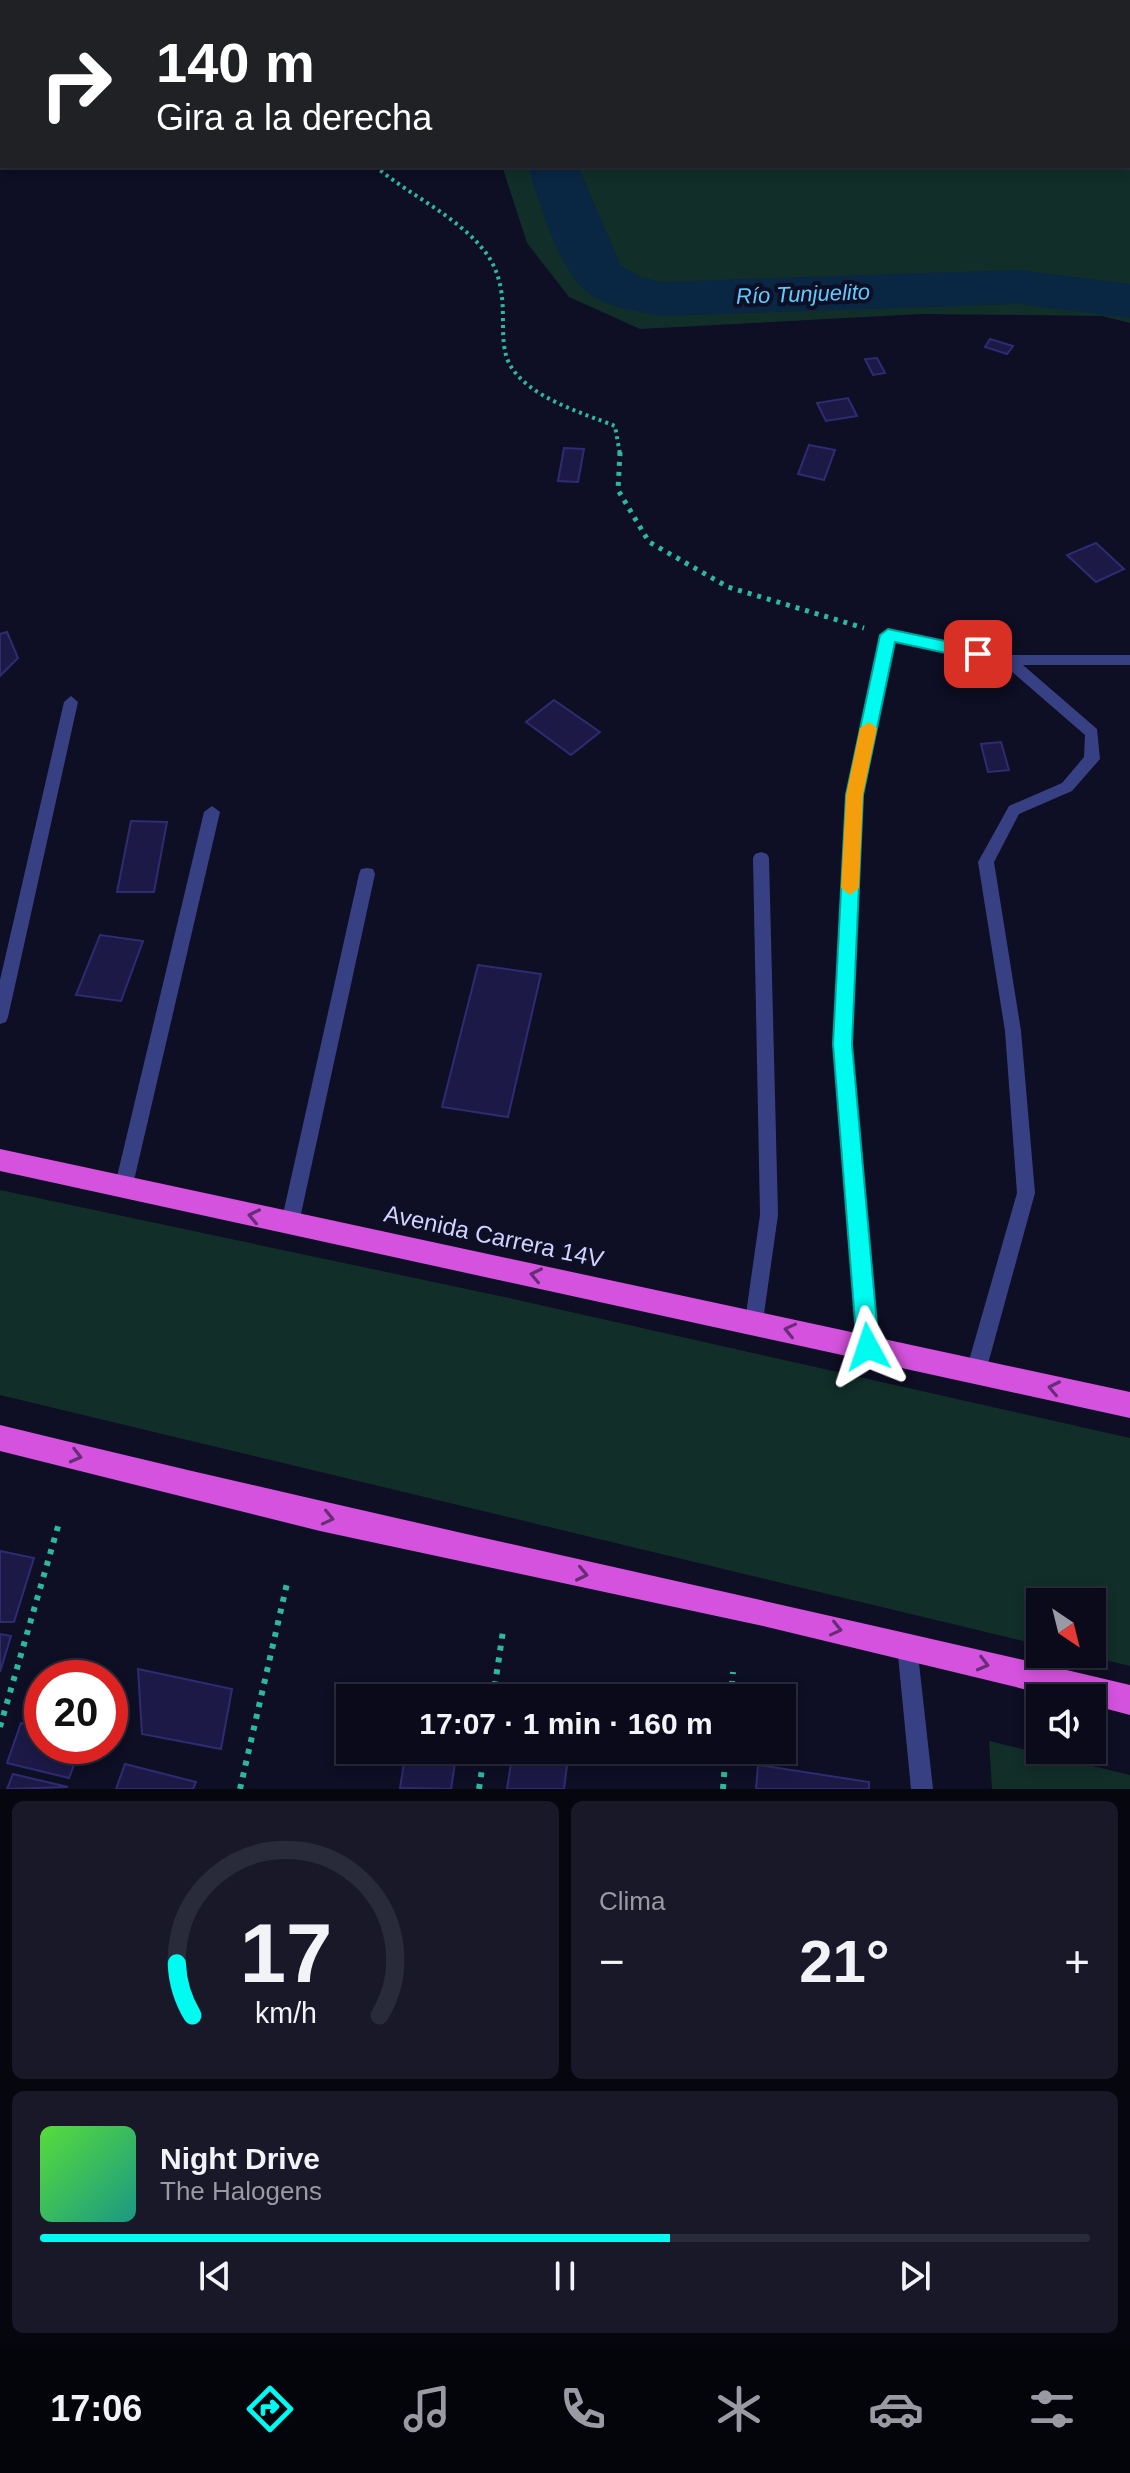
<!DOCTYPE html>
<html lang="es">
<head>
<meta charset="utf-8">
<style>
  :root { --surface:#0a0a1b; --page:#181828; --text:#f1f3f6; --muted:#999aa3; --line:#2a2b3a; --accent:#00fcf1 }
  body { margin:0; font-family:Helvetica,sans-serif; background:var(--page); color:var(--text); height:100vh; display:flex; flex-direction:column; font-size:30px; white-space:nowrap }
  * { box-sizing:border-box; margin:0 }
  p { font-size:26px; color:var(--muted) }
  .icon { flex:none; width:44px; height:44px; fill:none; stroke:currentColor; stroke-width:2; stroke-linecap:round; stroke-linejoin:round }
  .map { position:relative; height:1789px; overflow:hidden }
  .details { display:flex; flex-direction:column; gap:12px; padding:12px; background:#06060f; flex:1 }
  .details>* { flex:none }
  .hud { position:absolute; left:0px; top:0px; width:1130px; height:168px; box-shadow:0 4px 12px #0003,0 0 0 2px var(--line); background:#202124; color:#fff; overflow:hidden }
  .needle { width:52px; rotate:145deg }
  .fabs { position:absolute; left:1026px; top:1588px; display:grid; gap:16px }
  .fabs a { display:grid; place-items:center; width:80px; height:80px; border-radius:0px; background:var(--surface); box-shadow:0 4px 12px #0003,0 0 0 2px var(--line); font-size:40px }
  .speed { position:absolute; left:24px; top:1660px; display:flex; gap:16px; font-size:40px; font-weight:700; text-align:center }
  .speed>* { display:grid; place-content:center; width:104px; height:104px; border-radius:50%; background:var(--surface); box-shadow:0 4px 12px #0003,0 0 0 2px var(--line); line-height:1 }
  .speed .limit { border:12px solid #d22; background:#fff; color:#111 }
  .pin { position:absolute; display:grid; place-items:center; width:68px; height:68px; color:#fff; margin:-34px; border-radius:16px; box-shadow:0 4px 12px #0006 }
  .me { position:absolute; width:88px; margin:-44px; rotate:355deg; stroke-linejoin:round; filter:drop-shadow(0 0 6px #0008) }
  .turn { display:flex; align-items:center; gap:28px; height:168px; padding:0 24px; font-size:36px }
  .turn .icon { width:104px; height:104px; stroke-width:2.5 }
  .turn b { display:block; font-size:56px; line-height:68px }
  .big { font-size:60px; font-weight:800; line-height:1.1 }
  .details .card { flex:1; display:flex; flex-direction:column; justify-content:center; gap:12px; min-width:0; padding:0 28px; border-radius:12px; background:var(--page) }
  .details .dial { align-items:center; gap:0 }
  .dial svg { height:208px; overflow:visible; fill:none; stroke:var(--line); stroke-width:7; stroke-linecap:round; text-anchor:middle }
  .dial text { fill:var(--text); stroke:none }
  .song { display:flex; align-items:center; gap:24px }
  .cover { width:96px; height:96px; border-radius:12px; background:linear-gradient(135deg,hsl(110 70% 55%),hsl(170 70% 35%)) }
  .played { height:8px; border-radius:4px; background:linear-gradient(90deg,var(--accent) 60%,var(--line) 60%) }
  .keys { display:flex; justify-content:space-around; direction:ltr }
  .heat { display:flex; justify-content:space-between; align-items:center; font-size:44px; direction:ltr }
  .details .tiles { flex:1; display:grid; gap:12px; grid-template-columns:1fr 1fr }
  .card:last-child { grid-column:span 2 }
  .trip { position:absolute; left:336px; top:1684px; width:460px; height:80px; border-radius:0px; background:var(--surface); box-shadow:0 4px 12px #0003,0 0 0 2px var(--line); font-weight:800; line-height:80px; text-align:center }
  .menu { display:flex; height:128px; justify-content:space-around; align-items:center; background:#04040b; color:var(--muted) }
  .menu .icon { width:56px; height:56px }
  .menu .current { color:var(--accent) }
  .menu b { font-size:36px; color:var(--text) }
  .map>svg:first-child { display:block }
</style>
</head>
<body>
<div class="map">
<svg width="1130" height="1789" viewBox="0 0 1130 1789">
  <rect width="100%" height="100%" fill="#0e0e24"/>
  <g fill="#112e29">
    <polygon points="454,0 1130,0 1130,323 1102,316 921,314 640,329 569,297 527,243 502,166 1128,166 1128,2"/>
    <polygon points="0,1190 509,1298 1130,1438 1130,1666 1079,1654 1092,1654 1092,1602 1040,1602 1040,1645 0,1395"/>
    <polygon points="989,1741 1130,1775 1130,1789 992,1789"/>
  </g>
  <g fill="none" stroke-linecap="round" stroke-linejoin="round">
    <g fill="#092643" fill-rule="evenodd">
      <rect x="481" y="0" width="46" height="2"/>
      <path d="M 528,166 L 578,166 L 621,266 L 641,277 L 661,282 L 1018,270 L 1130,284 L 1130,318 L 1018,304 L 661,316 C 638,311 609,308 590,294 C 559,273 539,201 528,166 Z"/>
    </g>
  </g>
  <g fill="#1c1946" stroke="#2f2b72" stroke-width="2">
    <polygon points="990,339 1013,346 1007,354 985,347"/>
    <polygon points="877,358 885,373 873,375 865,359"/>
    <polygon points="848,398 857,416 826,421 817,403"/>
    <polygon points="809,445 835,450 824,480 798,474"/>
    <polygon points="564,448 584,449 578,482 558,481"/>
    <polygon points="1096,543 1124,569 1096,582 1067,555"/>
    <polygon points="7,632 18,658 0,676 0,634"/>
    <polygon points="554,700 600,732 571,755 526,722"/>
    <polygon points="1001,742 1009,770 988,772 981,744"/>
    <polygon points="131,821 167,822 154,892 117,892"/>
    <polygon points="100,935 143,941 121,1001 76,995"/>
    <polygon points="478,965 541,974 508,1117 442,1107"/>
    <polygon points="0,1551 34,1558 14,1622 0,1622"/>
    <polygon points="0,1634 11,1636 0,1672"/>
    <polygon points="138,1669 232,1689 221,1749 142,1734"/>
    <polygon points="567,1686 635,1698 565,1698"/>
    <polygon points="21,1723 42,1728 42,1746 81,1746 69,1778 7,1763"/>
    <polygon points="406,1750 457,1750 451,1789 400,1788"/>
    <polygon points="513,1750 569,1750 564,1789 507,1789"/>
    <polygon points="125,1764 196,1782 193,1789 116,1789"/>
    <polygon points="758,1765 869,1782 869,1789 756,1789"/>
    <polygon points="13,1774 68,1787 7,1789"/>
  </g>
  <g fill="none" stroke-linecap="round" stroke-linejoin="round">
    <path stroke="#2cb89c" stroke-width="4" stroke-dasharray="3 4" stroke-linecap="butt" d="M 375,166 C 410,196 458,216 486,253 C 515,293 494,336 510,365 C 529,398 583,413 615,426 L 620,454"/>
    <polyline stroke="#2cb89c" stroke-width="5" stroke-dasharray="4 6" stroke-linecap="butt" points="620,452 618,490 649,542 728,587 864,628"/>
    <g stroke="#2cb89c" stroke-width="6" stroke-dasharray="5 7" stroke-linecap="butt">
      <polyline points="493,1698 503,1631"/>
      <polyline points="731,1698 733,1672"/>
      <polyline points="0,1727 59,1523"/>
      <polyline points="240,1789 288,1579"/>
      <polyline points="479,1789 485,1750"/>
      <polyline points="723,1789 726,1750"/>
    </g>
    <g fill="#384084" fill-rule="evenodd">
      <polygon points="888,630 1007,655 1130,655 1130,665 1023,665 1097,729 1100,759 1072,791 1019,814 994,862 1021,1031 1035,1193 986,1371 983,1378 976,1380 969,1378 966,1371 1017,1193 1005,1031 978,862 1009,806 1062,783 1084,757 1085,735 1003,664 894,641 862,795 851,1044 877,1347 875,1353 868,1356 861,1353 859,1347 835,1044 846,795 881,635"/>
      <polygon points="71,696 78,702 8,1017 6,1022 0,1024 0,980 64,702"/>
      <polygon points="212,806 220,812 132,1189 129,1195 123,1197 117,1195 114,1189 204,812"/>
      <polygon points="761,852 767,854 769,858 778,1215 763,1321 761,1327 754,1330 747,1327 745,1321 760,1215 753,858 755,854"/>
      <polygon points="367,868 373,869 375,874 299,1223 296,1229 290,1231 284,1229 281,1223 359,874 361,869"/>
    </g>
    <polygon fill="#384084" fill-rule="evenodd" points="907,1635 914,1638 917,1645 933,1789 911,1789 897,1645 900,1638"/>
    <g fill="#d452dd" fill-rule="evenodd">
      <polygon points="0,1149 1130,1392 1130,1418 0,1171"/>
      <path d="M 0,1425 C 376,1517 754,1596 1130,1685 L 1130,1715 L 1092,1705 L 1092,1698 L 1061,1698 L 763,1626 L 320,1531 L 0,1451 Z"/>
    </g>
  </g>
  <defs><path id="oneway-chevron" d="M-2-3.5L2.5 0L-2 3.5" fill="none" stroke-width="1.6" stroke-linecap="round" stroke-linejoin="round" transform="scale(2)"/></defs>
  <g stroke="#672d77">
    <use href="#oneway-chevron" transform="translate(254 1216) rotate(-168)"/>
    <use href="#oneway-chevron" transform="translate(536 1275) rotate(-168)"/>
    <use href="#oneway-chevron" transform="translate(790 1330) rotate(-167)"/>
    <use href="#oneway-chevron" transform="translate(1054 1388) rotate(-168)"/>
    <use href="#oneway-chevron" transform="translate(76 1456) rotate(14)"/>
    <use href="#oneway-chevron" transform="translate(328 1518) rotate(13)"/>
    <use href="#oneway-chevron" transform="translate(582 1574) rotate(12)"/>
    <use href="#oneway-chevron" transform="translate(836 1629) rotate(13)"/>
    <use href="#oneway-chevron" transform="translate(983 1664) rotate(14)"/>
  </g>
  <polygon fill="#00fcf1" stroke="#00a49d" stroke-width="2" points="888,629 978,648 986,654 978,660 895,642 863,795 852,1044 879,1347 876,1355 868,1358 861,1355 857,1347 833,1044 846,795 880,635"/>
  <polygon fill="#f59e0b" points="869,722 877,728 863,795 859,888 850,895 841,888 846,795 860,728"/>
  <g text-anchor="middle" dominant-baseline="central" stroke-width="8" stroke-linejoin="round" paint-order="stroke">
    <g font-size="22" font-style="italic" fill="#5fccff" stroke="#0e0e24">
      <text transform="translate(803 294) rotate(-2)">Río Tunjuelito</text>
    </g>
    <g font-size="24" fill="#d1d2ff" stroke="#0e0e24">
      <text transform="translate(494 1236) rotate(12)">Avenida Carrera 14V</text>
    </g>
  </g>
</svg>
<div class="fabs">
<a><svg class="needle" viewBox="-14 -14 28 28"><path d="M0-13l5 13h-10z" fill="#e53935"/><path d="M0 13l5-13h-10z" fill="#999aa3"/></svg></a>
<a><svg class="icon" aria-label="sound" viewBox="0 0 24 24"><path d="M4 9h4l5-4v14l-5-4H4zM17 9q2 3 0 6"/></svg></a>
</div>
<div class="speed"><div class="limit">20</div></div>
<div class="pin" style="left:978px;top:654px;background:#d93025"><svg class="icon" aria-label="arrive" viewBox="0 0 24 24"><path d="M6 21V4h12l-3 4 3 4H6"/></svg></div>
<svg class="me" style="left:868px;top:1347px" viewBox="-20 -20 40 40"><path d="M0-17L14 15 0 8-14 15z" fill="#00fcf1" stroke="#fff" stroke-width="4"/></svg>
<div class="trip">17:07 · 1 min · 160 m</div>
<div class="hud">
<div class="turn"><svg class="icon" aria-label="right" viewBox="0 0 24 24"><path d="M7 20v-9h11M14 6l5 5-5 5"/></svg><div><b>140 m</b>Gira a la derecha</div></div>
</div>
</div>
<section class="details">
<div class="tiles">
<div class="card dial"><svg viewBox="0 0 100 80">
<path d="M14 69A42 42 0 1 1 86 69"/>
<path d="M14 69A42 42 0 0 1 8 49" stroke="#00fcf1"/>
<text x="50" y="56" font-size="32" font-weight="700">17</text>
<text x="50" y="72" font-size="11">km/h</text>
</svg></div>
<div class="card"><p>Clima</p>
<div class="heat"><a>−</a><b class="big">21°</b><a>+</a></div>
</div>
<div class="card">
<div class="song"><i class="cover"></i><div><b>Night Drive</b><p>The Halogens</p></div></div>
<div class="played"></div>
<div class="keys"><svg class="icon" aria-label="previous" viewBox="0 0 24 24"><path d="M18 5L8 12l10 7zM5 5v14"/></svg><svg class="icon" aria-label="pause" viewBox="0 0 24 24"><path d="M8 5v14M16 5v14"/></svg><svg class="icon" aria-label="next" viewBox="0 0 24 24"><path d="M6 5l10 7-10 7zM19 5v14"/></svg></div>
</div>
</div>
</section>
<nav class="menu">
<b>17:06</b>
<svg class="icon current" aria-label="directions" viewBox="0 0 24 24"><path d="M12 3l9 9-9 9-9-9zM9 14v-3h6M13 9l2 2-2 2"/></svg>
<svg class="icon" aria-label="music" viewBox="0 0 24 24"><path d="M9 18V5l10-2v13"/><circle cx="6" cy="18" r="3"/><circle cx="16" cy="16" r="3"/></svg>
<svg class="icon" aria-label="phone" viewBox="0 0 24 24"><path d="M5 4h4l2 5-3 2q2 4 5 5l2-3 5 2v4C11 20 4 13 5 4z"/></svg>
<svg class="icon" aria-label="climate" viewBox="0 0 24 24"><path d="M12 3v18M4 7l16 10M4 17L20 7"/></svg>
<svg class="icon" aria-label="car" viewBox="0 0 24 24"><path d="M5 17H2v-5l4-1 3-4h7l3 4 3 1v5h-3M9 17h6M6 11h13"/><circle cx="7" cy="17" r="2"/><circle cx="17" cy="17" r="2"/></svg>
<svg class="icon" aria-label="filters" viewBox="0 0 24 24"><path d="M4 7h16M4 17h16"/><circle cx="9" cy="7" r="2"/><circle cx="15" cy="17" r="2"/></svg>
</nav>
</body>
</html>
